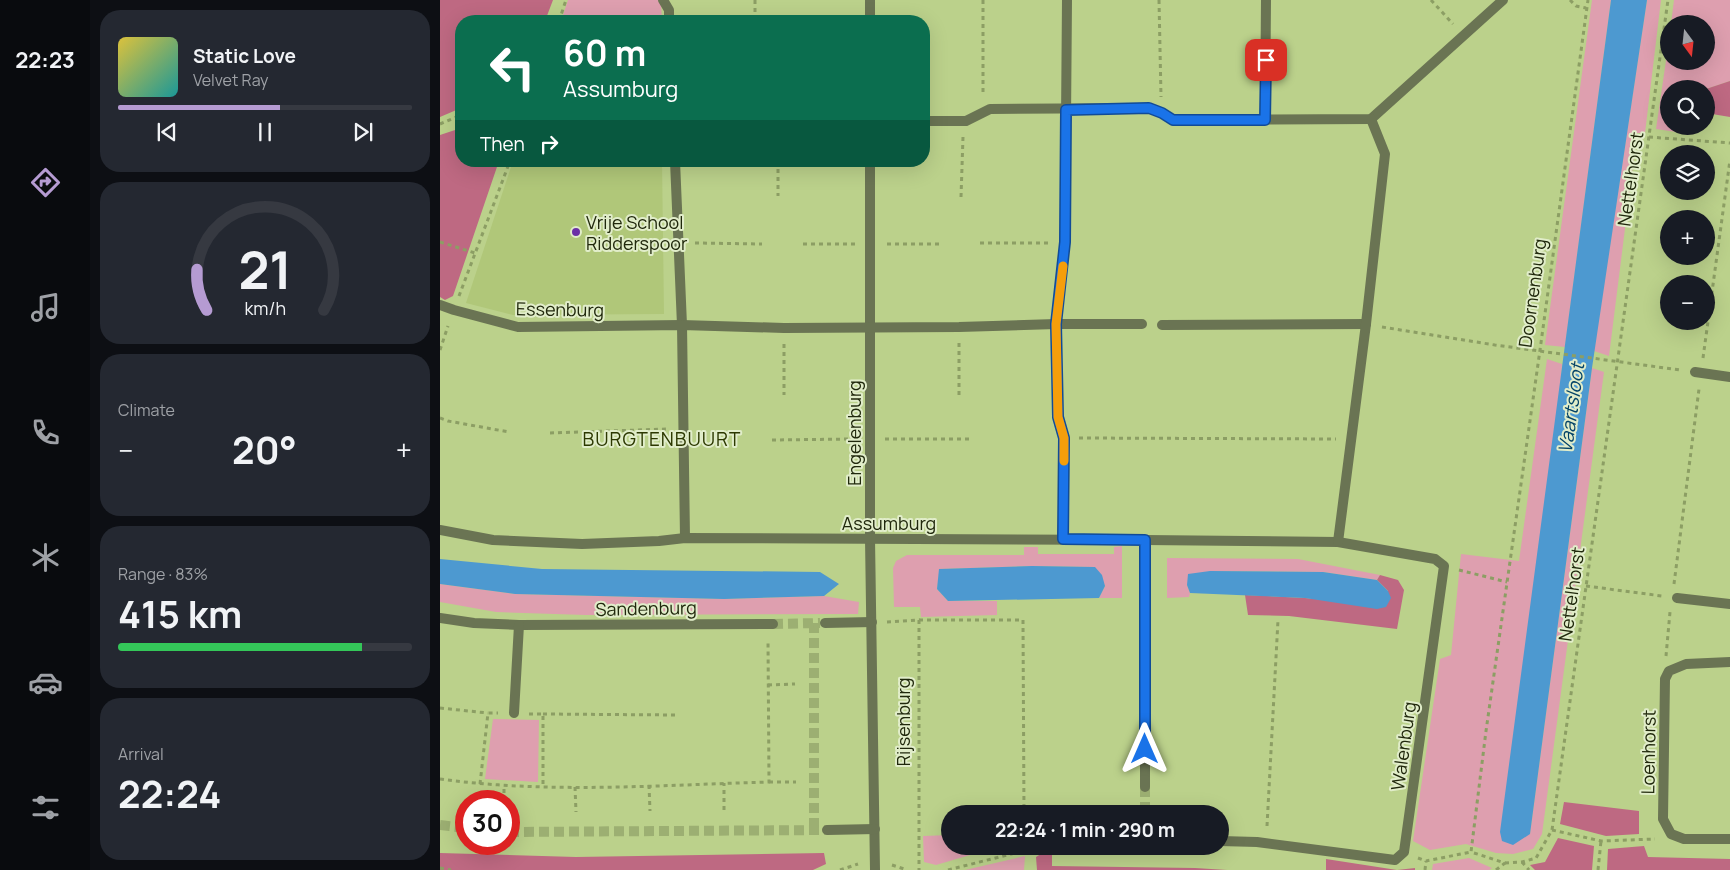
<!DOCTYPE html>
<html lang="en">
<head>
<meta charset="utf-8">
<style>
  :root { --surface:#171b24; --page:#242831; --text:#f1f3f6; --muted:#9ea1a6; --line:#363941; --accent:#b59bd2 }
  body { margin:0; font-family:Manrope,sans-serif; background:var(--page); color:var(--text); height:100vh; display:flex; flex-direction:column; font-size:19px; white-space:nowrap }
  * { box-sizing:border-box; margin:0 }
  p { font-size:16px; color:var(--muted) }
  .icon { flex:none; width:28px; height:28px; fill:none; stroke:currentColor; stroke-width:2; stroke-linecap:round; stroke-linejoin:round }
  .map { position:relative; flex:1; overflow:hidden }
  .side { display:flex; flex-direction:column; gap:10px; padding:10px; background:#0d0f14; width:350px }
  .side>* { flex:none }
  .top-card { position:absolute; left:15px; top:15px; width:475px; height:152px; border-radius:20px; box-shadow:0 5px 20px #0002; background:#0b6e4f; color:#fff; overflow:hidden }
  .needle { width:32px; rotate:165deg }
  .buttons { position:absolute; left:1220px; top:15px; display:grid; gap:10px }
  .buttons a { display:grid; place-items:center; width:55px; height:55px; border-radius:50%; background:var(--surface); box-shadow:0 5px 20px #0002; font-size:25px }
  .speed { position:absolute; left:15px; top:790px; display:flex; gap:10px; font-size:25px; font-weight:700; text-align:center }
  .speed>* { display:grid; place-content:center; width:65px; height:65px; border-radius:50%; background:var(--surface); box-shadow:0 5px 20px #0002; line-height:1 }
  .speed .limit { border:8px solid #d22; background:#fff; color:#111 }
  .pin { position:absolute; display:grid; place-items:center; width:42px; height:42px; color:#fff; margin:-21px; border-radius:10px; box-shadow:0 2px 8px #0006 }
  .me { position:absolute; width:55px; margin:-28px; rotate:0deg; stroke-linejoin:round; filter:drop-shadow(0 0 4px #0008) }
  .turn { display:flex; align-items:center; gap:18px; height:105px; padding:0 25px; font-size:22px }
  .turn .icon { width:65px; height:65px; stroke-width:2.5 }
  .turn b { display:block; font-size:35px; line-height:42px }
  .then { display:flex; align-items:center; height:48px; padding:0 25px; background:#0003; gap:10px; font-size:19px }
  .big { font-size:38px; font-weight:700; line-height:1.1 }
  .side .widget { flex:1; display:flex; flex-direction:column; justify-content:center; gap:8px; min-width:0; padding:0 18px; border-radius:20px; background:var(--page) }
  .side .dial { align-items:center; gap:0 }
  .dial svg { height:130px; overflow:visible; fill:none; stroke:var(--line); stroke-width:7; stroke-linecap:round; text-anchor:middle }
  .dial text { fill:var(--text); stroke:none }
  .song { display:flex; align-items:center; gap:15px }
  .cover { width:60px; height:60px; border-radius:8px; background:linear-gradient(135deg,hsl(50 70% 55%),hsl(180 70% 35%)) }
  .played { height:5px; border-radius:2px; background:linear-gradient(90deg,var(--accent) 55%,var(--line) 55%) }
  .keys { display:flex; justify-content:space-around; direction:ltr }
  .heat { display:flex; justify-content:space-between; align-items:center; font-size:28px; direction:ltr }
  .charge { height:8px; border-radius:4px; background:linear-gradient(90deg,#34c759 83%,var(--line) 0) }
  .trip { position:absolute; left:501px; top:805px; width:288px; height:50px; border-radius:25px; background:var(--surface); box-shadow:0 5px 20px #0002; font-weight:700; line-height:50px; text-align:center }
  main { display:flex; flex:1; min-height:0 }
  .dock { display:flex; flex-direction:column; width:90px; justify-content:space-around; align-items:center; background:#090b0e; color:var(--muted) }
  .dock .icon { width:35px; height:35px }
  .dock .active { color:var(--accent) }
  .dock b { font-size:22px; color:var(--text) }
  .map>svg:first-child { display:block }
</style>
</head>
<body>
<main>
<nav class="dock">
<b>22:23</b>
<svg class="icon active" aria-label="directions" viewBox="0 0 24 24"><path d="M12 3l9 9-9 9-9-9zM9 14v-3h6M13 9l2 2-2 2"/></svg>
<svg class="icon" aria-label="music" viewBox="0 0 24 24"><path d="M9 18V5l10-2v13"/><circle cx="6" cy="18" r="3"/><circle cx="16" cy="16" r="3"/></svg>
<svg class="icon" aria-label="phone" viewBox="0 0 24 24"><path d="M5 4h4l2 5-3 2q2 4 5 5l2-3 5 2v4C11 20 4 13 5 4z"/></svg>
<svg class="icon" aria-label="climate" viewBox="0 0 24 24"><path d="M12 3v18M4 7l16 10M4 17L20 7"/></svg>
<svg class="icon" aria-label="car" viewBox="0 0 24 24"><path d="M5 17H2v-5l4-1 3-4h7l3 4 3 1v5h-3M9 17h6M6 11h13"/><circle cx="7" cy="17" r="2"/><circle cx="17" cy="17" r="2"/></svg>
<svg class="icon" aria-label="filters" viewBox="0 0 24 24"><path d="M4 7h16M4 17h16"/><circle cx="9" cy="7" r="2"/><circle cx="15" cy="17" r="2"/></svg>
</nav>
<section class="side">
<div class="widget">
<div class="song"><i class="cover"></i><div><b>Static Love</b><p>Velvet Ray</p></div></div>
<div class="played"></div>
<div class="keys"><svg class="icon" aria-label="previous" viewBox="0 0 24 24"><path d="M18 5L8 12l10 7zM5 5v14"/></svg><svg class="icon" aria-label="pause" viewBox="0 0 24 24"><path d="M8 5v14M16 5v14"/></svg><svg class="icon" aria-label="next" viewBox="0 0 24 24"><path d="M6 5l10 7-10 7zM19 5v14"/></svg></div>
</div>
<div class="widget dial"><svg viewBox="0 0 100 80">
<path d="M14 69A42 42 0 1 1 86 69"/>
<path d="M14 69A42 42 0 0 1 8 44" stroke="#b59bd2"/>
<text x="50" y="56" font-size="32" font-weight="700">21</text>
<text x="50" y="72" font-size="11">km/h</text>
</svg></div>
<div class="widget"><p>Climate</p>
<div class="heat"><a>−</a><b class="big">20°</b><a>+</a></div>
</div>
<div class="widget"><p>Range · 83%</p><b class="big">415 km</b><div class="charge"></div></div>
<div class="widget"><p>Arrival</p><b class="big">22:24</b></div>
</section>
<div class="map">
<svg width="1290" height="870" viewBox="0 0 1290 870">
  <rect width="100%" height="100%" fill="#bbd18b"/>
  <polygon fill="#b0c779" points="73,161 222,161 224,314 73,315 26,303"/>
  <g fill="#de9faf">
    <polygon points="128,0 218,0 221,4 222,21 121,21"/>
    <polygon points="1152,0 1171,0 1125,347 1105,345"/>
    <polygon points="1207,0 1221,0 1205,133 1197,133 1169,356 1154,351"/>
    <polygon points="1234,0 1290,0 1290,81 1266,89 1229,89 1229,126 1250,126 1250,134 1216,129 1229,40 1229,61 1266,61 1266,24 1231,24"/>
    <polygon points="1107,359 1122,364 1090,834 1152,368 1164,372 1102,834 1093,849 1073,854 1056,853 1026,844 990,850 973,841 1000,659 1011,655 1021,554 1079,561"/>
    <polygon points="682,546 682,598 659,598 665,586 654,567 592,566 500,569 497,589 508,601 557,601 557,615 481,617 480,607 454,607 453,568 456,561 467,555 584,555 584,547 598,547 598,554 674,554 674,547"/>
    <polygon points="727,558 858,559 940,575 937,580 883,572 770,571 747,585 750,593 749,597 727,598"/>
    <polygon points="0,584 75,594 284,599 384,596 419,602 418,614 146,615 56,612 0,602"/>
    <polygon points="53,719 99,720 98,782 45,779"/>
    <polygon points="510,835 510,846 554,846 554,848 496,865 484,862 483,836"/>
    <polygon points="585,856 584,870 525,870"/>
    <polygon points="1029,858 1052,868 1049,870 992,870 993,864"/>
  </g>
  <g fill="#be6982">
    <polygon points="0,0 113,0 105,21 21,21 21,108 0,117"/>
    <polygon points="1290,81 1290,117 1266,113 1266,89"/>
    <polygon points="21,128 21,161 59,161 13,296 5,300 0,297 0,135"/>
    <polygon points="940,575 958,580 964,590 957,629 849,616 808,615 805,595 865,598 896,601 948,591 937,580"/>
    <polygon points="1124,802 1199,811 1199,834 1166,836 1120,824"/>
    <polygon points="1118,838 1154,846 1152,870 1095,870 1090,865 1105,862"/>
    <polygon points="1204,846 1208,857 1290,859 1290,870 1167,870 1168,849"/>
    <polygon points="612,847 612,866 755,868 787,870 597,870 596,857"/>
    <polygon points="0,853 136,857 384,853 386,864 373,870 0,870"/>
    <polygon points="886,859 957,870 975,868 975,870 886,870"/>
  </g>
  <g fill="#4d99d0">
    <polygon points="1171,0 1207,0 1152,368 1090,834 1073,845 1062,841 1060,832"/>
    <polygon points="0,559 102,569 380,572 399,584 384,596 284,599 75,594 0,584"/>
    <polygon points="592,566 655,567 662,575 665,586 659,598 508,601 497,589 499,569"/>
    <polygon points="770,571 883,572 937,580 948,591 951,598 946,607 937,609 865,598 750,593 747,585 748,574"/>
  </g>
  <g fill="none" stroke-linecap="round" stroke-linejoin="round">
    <g stroke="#9caf72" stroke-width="10" stroke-dasharray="10 5" stroke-linecap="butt">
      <polyline points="374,623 374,830"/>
      <polyline points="333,624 380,623"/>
      <polyline points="705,787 705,813"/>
      <polyline points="0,825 26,828"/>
      <polyline points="69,832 387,830"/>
    </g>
    <g stroke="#8c9e64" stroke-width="3" stroke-dasharray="4 4" stroke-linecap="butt">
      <polyline points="315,0 315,21"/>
      <polyline points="543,0 543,95"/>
      <polyline points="719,0 721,97"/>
      <polyline points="991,0 1013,24"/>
      <polyline points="1130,0 1136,6 1146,8"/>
      <polyline points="119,21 126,0"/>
      <polyline points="0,124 21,115"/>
      <polyline points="1209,137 1290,143"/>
      <polyline points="338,161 338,196"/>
      <polyline points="521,197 523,137"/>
      <polyline points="0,242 35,253"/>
      <polyline points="255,243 322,244"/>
      <polyline points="540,243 610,243"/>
      <polyline points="363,244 415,244"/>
      <polyline points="447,244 499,244"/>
      <polyline points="19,296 70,161"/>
      <polyline points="942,327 1055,345 1240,370"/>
      <polyline points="344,344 344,395"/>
      <polyline points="0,350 8,326"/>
      <polyline points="1263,358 1290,160"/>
      <polyline points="519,395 519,343"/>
      <polyline points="0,418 8,421 69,432"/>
      <polyline points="110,433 227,429"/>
      <polyline points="639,438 896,439"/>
      <polyline points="445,439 532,439"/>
      <polyline points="332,440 413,439"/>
      <polyline points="1019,570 1067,582"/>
      <polyline points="1234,584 1259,389"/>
      <polyline points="1146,586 1222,596"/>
      <polyline points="479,620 583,620 584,814"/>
      <polyline points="447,622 479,620 479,870"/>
      <polyline points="1226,656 1230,612"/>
      <polyline points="328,685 355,684"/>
      <polyline points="0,708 48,713"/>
      <polyline points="89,714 103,714 103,787"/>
      <polyline points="103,714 236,715"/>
      <path d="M 0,779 C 109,794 220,785 329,782 L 328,640"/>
      <polyline points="329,782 356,782"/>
      <polyline points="40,784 48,713 58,713"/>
      <polyline points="209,785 210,811"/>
      <polyline points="135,787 136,812"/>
      <polyline points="64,801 64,785"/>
      <polyline points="284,810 284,783"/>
      <polyline points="827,826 838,620"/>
      <polyline points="1112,830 1161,841 1215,839"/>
      <polyline points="978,858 986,861 1031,852"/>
      <polyline points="1082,862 1089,870"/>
      <polyline points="1065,863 1082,862 1096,858 1112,830 1228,0"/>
      <polyline points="452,865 467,870"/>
      <polyline points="0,868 11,870"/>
      <polyline points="400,870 418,864"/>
      <polyline points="508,870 579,852"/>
      <polyline points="985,870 986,861"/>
      <polyline points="1056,870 1065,863 1031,852 1046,731 1100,350 1148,0"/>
      <polyline points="1158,870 1161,841"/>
    </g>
    <g stroke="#6a7453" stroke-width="10">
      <polyline points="223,0 229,10 229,21"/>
      <polyline points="430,21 430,0"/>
      <polyline points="825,120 826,0"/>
      <polyline points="484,121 526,121 550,109 709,108 722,113 733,120 931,119 1063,0"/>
      <polyline points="235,161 242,325 245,538"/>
      <polyline points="430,161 430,539 435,870"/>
      <polyline points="0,305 14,310 78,327 242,325 344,328 519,327 616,324 702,324"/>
      <polyline points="722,325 926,324"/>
      <polyline points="1255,372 1290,377"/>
      <polyline points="0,530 53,540 142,544 219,541 245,538 705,540 898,542 995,559 1004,566 964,852 955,860 817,842 780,841"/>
      <polyline points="623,539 624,438 618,417 616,324 625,242 627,0"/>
      <polyline points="705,540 705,787"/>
      <polyline points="898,542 926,324 945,154 931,119"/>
      <polyline points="1237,598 1290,604"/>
      <polyline points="0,618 34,623 79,625 333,624"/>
      <polyline points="385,623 432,622"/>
      <polyline points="1290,662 1246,664 1229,671 1225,679 1223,819 1231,834 1244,839 1290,839"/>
      <polyline points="74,713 79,625"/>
      <polyline points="705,813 705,814"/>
      <polyline points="387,830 435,829"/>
      <polyline points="593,847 594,846"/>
    </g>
  </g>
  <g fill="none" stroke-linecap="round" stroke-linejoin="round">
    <defs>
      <polyline id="route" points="705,749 705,540 623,539 624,438 618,417 616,324 625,242 626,110 709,108 722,113 733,120 825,120 826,60"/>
    </defs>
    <use href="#route" stroke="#114b97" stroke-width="12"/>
    <use href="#route" stroke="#1a73e8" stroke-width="9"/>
    <polyline stroke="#f59e0b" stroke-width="9" points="623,266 616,324 618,417 624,438 624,461"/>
  </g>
  <circle fill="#6b30a6" stroke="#e1edca" stroke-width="2" cx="136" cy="232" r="5"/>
  <g text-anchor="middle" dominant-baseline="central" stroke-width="4" stroke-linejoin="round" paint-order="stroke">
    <g font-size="18" fill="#20280c" stroke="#e1edca">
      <text transform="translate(1190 179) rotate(-82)">Nettelhorst</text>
      <text transform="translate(1092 293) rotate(-82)">Doornenburg</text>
      <text transform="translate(120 309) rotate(1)">Essenburg</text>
      <text transform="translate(414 433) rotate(-90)">Engelenburg</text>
      <text x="449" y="523">Assumburg</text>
      <text transform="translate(1131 594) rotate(-82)">Nettelhorst</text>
      <text transform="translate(206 608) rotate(-1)">Sandenburg</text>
      <text transform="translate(463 722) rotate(-90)">Rijsenburg</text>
      <text transform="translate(963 746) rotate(-82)">Walenburg</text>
      <text transform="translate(1208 752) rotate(-89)">Loenhorst</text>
    </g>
    <g font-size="18" fill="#20280c" stroke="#e1edca" text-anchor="start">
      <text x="146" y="222">Vrije School<tspan x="146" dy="21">Ridderspoor</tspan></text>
    </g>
    <g font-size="19" font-style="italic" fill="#044367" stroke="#e1edca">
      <text transform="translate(1131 408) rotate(-82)">Vaartsloot</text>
    </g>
    <g font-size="19" letter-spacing="1" fill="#2c3801" stroke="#e1edca">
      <text x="222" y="439">BURGTENBUURT</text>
    </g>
  </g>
</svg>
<div class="buttons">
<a><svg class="needle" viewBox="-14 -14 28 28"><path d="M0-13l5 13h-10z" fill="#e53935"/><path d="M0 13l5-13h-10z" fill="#9ea1a6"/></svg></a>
<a><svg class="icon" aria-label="search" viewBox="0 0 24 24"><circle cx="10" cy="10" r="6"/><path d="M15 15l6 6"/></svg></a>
<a><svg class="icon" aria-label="layers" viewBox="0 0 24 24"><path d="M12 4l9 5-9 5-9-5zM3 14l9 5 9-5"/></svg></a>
<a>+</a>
<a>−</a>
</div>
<div class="speed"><div class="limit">30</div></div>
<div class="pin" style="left:826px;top:60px;background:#d93025"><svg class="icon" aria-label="arrive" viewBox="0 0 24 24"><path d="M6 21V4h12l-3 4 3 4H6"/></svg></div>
<svg class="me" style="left:705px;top:749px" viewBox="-20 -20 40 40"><path d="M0-17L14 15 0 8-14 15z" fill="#1a73e8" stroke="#fff" stroke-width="4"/></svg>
<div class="trip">22:24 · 1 min · 290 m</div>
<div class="top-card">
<div class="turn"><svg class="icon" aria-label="left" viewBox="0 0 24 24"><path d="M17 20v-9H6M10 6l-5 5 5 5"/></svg><div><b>60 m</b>Assumburg</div></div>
<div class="then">Then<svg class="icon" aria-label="right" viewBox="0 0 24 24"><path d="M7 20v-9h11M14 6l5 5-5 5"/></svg></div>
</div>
</div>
</main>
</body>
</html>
